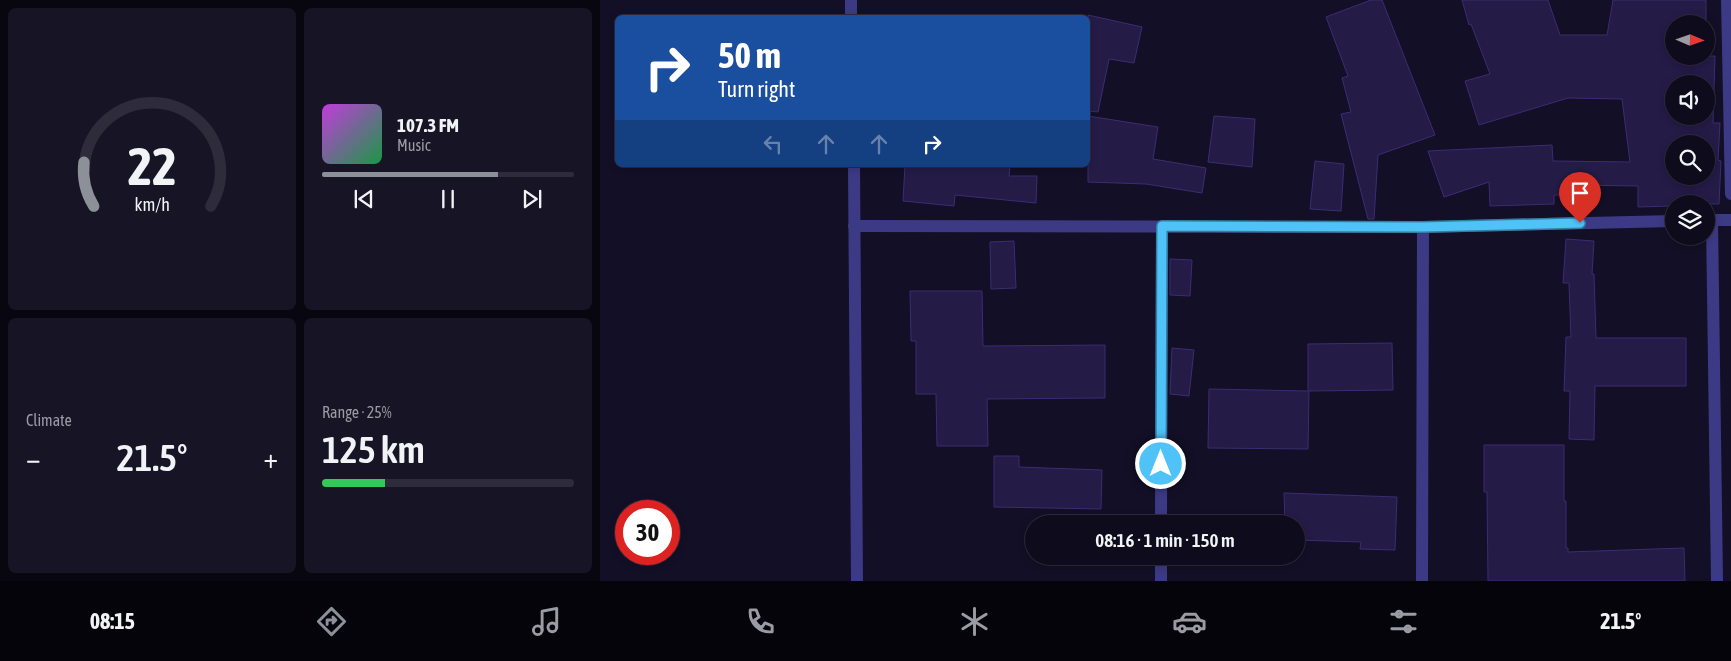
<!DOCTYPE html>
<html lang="en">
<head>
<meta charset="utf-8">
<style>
  :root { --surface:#0e0b1c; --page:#171425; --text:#f1f3f6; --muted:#9b9ba3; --line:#2e2b3b; --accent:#8c9099 }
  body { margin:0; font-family:"Asap Condensed",sans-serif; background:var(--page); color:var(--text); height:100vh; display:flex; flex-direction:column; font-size:19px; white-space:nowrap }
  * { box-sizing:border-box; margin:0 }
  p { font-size:16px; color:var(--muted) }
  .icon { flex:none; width:28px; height:28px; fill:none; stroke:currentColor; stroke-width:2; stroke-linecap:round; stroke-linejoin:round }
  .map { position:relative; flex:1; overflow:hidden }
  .panel { display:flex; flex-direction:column; gap:8px; padding:8px; background:#08060f; width:600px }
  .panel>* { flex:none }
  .top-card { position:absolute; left:15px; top:15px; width:475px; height:152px; border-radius:8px; box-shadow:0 2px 8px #0003,0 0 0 1px var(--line); background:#1a4fa0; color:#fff; overflow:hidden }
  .needle { width:32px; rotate:92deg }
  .controls { position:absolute; left:1065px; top:15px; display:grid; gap:10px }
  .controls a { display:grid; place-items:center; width:50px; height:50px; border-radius:50%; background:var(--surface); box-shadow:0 2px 8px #0003,0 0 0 1px var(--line); font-size:25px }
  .speed { position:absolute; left:15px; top:500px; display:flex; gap:10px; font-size:25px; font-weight:700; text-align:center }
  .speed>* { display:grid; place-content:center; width:65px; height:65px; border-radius:50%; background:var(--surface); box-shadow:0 2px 8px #0003,0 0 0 1px var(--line); line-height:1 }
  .speed .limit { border:8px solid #d22; background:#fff; color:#111 }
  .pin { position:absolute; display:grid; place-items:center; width:42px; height:42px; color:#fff; margin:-51px -21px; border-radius:50% 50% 50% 0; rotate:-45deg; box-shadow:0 0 5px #0007 }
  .pin .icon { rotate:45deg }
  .me { position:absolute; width:55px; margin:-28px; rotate:0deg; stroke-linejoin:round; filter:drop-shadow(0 0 4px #0008) }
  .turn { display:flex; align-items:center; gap:18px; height:105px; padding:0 20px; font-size:22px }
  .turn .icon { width:65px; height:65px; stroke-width:2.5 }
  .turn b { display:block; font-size:35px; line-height:42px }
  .lanes { display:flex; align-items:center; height:48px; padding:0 20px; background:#0003; justify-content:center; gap:25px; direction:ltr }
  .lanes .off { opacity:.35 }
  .big { font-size:38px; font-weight:600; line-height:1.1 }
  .panel .widget { flex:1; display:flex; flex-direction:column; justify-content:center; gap:8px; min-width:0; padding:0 18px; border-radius:8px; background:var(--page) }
  .panel .dial { align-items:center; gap:0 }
  .dial svg { height:130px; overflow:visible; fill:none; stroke:var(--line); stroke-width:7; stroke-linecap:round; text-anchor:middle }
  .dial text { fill:var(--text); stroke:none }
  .song { display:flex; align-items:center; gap:15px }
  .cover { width:60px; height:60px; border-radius:8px; background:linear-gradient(135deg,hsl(290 70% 55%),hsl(140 70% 35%)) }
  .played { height:5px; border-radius:2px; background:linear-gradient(90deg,var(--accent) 70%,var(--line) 70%) }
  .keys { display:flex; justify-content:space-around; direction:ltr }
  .heat { display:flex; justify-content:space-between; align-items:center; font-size:28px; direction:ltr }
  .charge { height:8px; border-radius:4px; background:linear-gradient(90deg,#34c759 25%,var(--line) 0) }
  .panel .tiles { flex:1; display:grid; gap:8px; grid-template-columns:repeat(2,1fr) }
  .trip { position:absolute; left:425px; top:515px; width:280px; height:50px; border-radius:25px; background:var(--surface); box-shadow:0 2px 8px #0003,0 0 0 1px var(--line); font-weight:600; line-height:50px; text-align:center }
  .tabs { display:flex; height:80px; justify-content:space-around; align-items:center; background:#06040b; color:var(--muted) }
  .tabs .icon { width:35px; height:35px }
  .tabs .on { color:var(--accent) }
  .tabs b { font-size:22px; color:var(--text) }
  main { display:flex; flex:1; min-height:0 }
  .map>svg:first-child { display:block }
</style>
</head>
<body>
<main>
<section class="panel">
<div class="tiles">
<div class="widget dial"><svg viewBox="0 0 100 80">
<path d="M14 69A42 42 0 1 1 86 69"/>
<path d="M14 69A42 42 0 0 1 8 42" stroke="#8c9099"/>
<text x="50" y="56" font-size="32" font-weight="700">22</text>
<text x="50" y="72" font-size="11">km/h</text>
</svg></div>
<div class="widget">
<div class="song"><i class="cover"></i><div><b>107.3 FM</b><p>Music</p></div></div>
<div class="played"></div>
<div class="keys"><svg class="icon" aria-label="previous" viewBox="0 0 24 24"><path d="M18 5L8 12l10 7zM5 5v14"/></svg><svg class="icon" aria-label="pause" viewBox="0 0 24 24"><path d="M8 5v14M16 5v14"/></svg><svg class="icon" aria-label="next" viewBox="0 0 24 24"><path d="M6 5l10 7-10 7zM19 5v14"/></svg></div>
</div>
<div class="widget"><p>Climate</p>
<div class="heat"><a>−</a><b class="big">21.5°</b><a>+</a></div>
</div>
<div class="widget"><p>Range · 25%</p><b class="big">125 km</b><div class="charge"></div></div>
</div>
</section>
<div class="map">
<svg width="1131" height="581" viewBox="0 0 1131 581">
  <rect width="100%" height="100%" fill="#130f26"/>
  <g fill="#241b47" stroke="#3b2d73" fill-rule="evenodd">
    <polygon points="771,0 782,0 835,135 778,155 774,219 768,219 741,114 751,112 742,78 748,76 726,17"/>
    <path d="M 862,0 L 948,0 L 960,35 L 1007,35 L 1013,0 L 1106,0 L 1106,24 L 1074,24 L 1074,56 L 1115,56 L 1113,123 L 1120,123 L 1118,160 L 1121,161 L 1119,204 L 1071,203 L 1071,206 L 1038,207 L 1038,186 L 972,185 L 973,195 L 954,195 L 954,204 L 890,206 L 889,182 L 844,197 L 828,151 L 952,145 L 953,161 L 1030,162 L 1022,99 L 968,98 L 879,125 L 865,81 L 890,74 L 871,24 L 869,25 ZM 1074,84 L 1106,84 L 1106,116 L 1074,116 ZM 1074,144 L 1106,144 L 1106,176 L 1074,176 Z"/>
    <polygon points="488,15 542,27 534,63 509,59 498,112 488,111"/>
    <polygon points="488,116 558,127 553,159 606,168 602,193 546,184 488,182"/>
    <polygon points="614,116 655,119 652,167 608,162"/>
    <polygon points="715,161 744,164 741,211 710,209"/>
    <polygon points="305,165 410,165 409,176 437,176 436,203 355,195 354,206 303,201"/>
    <polygon points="966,239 994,241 992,274 994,274 996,338 1086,338 1086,386 995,386 994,440 969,439 970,391 964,391 966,337 971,337 969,283 963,283"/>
    <polygon points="414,241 416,288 391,289 390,242"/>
    <polygon points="570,259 592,260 590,296 570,295"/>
    <polygon points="310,291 382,291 383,346 505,345 505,398 387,399 388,446 337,446 336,394 316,394 316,341 311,341"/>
    <polygon points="792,343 793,390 709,391 708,449 608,448 609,389 708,391 708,344"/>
    <polygon points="572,348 594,350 589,396 570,394"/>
    <polygon points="884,445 964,445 964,501 966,501 966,548 968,548 968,552 1084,548 1085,581 888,581 887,492 884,492"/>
    <polygon points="394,456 419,456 419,467 502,470 501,509 394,507"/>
    <polygon points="684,493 797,497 795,550 760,549 761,542 696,540 696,524 685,524"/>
  </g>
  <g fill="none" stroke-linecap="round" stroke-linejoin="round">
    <g stroke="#3d3a85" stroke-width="12">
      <polyline points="251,0 251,18"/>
      <polyline points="1127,0 1131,194"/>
      <polyline points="254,165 257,581"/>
      <polyline points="1106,220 1131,220"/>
      <polyline points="1112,220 1117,581"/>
      <polyline points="254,226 823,227 1074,221"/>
      <polyline points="561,524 562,227"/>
      <polyline points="561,581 561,556"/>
      <polyline points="822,581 823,227"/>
    </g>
  </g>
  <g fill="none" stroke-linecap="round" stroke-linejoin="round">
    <defs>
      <polyline id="route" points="561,464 562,226 823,227 980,223"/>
    </defs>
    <use href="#route" stroke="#337fa1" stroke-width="12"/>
    <use href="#route" stroke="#4fc3f7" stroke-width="9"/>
  </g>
</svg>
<div class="controls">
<a><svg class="needle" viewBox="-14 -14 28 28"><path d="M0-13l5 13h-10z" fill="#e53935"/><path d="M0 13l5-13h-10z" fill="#9b9ba3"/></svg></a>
<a><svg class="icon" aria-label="sound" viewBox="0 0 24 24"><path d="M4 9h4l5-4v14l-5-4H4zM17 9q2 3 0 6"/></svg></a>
<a><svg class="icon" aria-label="search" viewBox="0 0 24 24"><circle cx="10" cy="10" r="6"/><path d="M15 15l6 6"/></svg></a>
<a><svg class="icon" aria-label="layers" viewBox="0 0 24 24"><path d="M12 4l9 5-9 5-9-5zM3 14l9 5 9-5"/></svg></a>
</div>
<div class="speed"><div class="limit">30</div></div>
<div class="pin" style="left:980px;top:223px;background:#d93025"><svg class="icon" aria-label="arrive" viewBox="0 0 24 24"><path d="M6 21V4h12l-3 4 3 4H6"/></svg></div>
<svg class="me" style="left:561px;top:464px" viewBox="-20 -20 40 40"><circle r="17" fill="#4fc3f7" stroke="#fff" stroke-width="3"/><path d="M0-11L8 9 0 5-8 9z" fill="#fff"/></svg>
<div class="trip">08:16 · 1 min · 150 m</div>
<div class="top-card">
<div class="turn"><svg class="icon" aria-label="right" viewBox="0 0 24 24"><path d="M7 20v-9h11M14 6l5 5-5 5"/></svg><div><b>50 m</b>Turn right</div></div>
<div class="lanes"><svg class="icon off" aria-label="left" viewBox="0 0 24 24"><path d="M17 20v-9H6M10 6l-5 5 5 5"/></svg><svg class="icon off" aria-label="ahead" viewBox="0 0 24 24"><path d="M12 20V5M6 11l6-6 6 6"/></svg><svg class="icon off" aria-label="ahead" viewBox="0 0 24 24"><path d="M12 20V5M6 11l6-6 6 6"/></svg><svg class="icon" aria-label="right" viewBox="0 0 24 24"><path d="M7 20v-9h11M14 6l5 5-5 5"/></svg></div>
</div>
</div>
</main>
<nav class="tabs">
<b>08:15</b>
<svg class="icon on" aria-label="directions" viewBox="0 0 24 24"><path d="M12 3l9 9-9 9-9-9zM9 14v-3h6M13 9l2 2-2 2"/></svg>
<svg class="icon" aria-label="music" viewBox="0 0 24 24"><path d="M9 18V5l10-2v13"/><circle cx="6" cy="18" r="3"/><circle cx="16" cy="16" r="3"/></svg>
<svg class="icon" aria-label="phone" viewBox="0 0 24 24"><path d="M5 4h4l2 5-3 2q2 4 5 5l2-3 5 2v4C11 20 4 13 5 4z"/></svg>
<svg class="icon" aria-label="climate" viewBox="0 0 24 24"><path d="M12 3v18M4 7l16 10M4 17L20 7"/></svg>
<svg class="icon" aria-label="car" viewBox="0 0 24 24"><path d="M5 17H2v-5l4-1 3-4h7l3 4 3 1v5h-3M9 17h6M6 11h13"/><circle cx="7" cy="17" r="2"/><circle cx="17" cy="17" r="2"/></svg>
<svg class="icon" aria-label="filters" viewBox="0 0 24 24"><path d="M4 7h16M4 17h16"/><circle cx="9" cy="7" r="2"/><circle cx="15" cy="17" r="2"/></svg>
<b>21.5°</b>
</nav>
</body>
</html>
